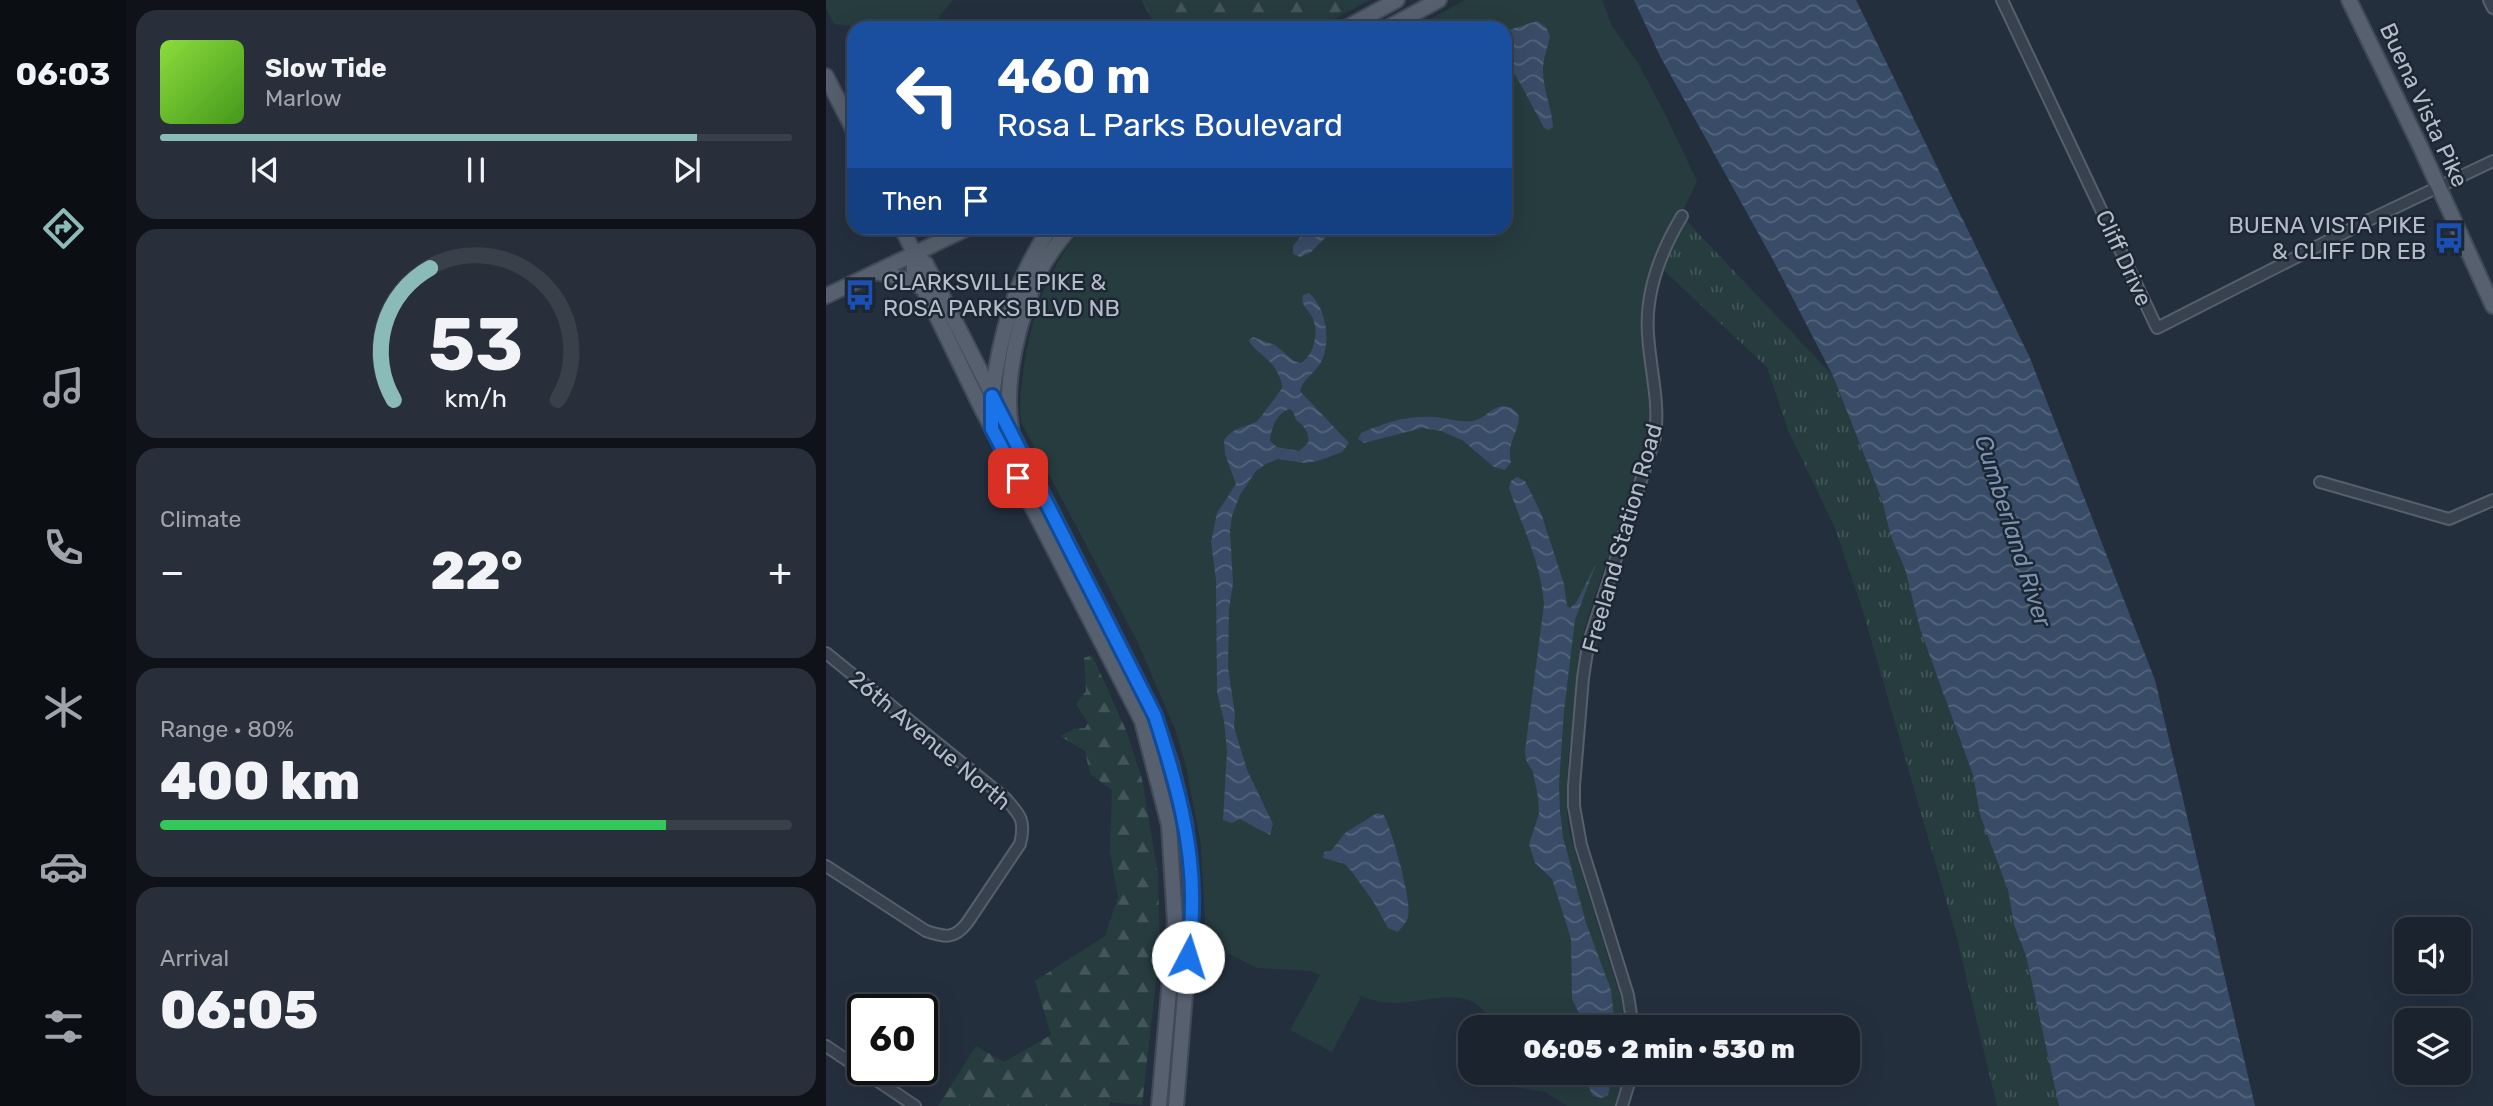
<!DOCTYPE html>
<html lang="en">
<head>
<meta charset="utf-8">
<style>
  :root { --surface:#1b232e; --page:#282f3a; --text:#f1f3f6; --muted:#a0a4aa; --line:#39404a; --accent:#8bbbb9 }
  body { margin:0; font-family:Rubik,sans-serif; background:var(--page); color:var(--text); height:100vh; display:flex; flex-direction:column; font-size:26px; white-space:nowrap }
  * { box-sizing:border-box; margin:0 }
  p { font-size:23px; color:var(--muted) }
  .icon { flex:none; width:38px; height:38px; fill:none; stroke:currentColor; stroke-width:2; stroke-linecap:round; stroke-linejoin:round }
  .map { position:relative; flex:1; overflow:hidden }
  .details { display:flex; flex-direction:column; gap:10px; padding:10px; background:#0f1319; width:700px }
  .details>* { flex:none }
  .banner { position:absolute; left:21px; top:21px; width:665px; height:214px; border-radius:21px; box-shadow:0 7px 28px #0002,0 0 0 2px var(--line); background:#1a4fa0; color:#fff; overflow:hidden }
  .tools { position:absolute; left:1568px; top:917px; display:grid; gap:14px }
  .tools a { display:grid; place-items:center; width:77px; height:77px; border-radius:14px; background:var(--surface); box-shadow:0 7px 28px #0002,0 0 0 2px var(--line); font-size:35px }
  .speed { position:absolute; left:21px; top:994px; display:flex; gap:14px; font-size:35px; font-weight:700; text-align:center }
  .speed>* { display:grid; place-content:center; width:91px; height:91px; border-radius:50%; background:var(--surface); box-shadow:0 7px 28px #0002,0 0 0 2px var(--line); line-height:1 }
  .speed .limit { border:4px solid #111; border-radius:10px; background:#fff; color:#111 }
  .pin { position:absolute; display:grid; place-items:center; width:60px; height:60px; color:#fff; margin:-30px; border-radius:14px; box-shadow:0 4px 10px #0006 }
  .me { position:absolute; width:77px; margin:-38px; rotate:5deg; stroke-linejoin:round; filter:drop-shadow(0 0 5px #0008) }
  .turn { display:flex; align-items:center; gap:24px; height:147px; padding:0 35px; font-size:32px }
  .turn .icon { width:91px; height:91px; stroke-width:2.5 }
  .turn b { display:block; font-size:49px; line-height:60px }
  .then { display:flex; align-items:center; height:66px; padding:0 35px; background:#0003; gap:14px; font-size:26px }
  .big { font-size:52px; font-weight:800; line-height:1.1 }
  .details .card { flex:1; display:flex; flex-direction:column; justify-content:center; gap:10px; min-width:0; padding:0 24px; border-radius:21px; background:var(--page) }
  .details .dial { align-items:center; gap:0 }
  .dial svg { height:182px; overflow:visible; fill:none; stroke:var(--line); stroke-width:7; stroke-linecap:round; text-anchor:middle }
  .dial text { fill:var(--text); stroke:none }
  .song { display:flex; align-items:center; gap:21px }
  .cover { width:84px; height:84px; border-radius:10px; background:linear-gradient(135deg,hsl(90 70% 55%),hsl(100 70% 35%)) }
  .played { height:7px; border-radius:4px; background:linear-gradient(90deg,var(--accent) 85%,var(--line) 85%) }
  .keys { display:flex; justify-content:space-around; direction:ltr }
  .heat { display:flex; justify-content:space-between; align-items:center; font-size:38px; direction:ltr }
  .charge { height:10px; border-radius:5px; background:linear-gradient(90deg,#34c759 80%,var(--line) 0) }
  .trip { position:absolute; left:632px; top:1015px; width:402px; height:70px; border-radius:21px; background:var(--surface); box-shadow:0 7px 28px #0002,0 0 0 2px var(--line); font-weight:800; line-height:70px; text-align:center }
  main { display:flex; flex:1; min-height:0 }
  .dock { display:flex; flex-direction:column; width:126px; justify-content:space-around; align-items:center; background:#0b0e12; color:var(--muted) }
  .dock .icon { width:49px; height:49px }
  .dock .selected { color:var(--accent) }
  .dock b { font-size:32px; color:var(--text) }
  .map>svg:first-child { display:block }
</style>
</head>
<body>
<main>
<nav class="dock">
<b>06:03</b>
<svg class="icon selected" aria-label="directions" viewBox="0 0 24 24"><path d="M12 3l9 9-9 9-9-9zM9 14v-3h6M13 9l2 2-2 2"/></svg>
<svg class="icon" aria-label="music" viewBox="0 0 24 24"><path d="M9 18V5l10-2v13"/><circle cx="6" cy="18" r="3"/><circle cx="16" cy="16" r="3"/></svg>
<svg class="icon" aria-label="phone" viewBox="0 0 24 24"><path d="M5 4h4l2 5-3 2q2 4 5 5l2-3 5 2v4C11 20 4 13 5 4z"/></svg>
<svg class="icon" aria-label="climate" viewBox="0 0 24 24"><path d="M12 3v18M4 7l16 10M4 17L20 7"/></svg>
<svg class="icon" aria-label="car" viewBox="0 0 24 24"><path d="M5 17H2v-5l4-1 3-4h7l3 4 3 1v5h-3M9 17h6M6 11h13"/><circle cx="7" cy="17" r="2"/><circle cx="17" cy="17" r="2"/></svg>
<svg class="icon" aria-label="filters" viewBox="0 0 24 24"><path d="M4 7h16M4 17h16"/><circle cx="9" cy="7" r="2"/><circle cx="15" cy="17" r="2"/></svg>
</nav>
<section class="details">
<div class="card">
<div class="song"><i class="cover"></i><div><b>Slow Tide</b><p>Marlow</p></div></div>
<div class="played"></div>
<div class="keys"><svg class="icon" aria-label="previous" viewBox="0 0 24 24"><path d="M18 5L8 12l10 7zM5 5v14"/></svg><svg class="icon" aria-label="pause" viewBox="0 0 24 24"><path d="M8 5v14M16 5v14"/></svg><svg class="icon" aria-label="next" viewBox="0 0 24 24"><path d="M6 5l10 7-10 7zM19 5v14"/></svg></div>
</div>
<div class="card dial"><svg viewBox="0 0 100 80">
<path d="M14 69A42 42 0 1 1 86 69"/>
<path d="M14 69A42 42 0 0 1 30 11" stroke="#8bbbb9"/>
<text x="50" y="56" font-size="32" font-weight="700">53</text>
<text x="50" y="72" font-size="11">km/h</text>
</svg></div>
<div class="card"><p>Climate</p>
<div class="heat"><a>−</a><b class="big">22°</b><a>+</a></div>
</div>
<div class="card"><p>Range · 80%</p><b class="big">400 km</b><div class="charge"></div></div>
<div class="card"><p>Arrival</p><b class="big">06:05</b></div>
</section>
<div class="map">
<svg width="1667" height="1106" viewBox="0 0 1667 1106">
  <defs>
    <pattern id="forest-firs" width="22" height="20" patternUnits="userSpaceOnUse" patternTransform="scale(1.75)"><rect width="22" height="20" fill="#263c3f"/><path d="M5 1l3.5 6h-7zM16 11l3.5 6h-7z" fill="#435659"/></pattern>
    <pattern id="park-tufts" width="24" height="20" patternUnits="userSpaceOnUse" patternTransform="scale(1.75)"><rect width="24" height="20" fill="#263c3f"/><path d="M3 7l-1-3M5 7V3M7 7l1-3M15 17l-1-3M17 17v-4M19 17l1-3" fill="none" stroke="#435659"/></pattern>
    <pattern id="water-waves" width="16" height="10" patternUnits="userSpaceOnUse" patternTransform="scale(1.75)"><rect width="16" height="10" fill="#394c67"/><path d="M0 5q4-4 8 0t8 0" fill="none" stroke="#53647b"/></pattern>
  </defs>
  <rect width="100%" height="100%" fill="#242f3e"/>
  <g fill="#263c3f">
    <polygon points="0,0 127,0 104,28 37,28 8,24 0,8"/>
    <path d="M 639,0 L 776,0 L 786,26 L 812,63 L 839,114 L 871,181 L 832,265 L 816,323 L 824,419 L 822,434 L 759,627 L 754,653 L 742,762 L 741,813 L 744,835 L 795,999 L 799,1027 L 667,1027 C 663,1021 660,1013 655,1008 C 635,987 594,1003 569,1003 C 555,1003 544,1000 531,994 L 535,997 L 506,1052 L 464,1030 L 494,975 L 484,971 L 431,968 L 397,951 L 379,923 L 375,845 L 360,766 L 349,729 L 311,641 L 195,422 C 193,403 195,386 198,367 C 206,315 221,267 257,228 L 679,228 L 679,28 L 588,28 Z"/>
    <polygon points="665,1073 800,1073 789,1106 741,1106 719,1092 664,1083"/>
  </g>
  <g fill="url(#forest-firs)">
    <polygon points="316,0 544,0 491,28 330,28"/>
    <polygon points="266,655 300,730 316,779 332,875 334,946 316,1105 284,1102 283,1106 112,1106 150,1046 178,1062 225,1035 209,981 279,936 292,897 284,852 286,790 264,774 259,751 234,736 248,729 259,728 262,723 250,704 260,691 258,658"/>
  </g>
  <polygon fill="url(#park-tufts)" points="856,216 1007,376 1056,500 1065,537 1079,569 1094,629 1147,775 1154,815 1182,890 1188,925 1200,956 1233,1106 1171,1106 1131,938 1036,608 1009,528 962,430 941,367 832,265"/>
  <g fill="url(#water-waves)" fill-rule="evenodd">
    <polygon points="808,0 1030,0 1204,358 1329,680 1429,1106 1233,1106 1200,956 1188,925 1182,890 1154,815 1147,775 1094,629 1079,569 1065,537 1056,500 1007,376 946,258 834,56"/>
    <path d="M 711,21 L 720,27 L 724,36 C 722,47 717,58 717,70 C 717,90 726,108 727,127 L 723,130 L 718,128 L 695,85 L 689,75 L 679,69 L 679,31 Z"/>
    <polygon points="482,228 509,228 484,253 474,257 467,254 467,246"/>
    <path d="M 483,293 C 500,308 505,339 496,360 C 491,372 477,378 474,391 L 523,443 L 516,452 L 492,461 L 478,463 L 452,459 L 440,464 L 430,471 L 414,495 L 406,516 L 404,531 L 407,583 L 403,610 L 402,667 L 409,715 L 408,727 L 421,770 L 447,824 L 444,835 L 414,819 L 406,823 L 397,820 L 401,751 L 398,721 L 391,692 L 390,580 L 385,542 L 391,513 L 410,484 L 399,454 L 398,440 C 408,427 417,428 430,422 C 433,420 455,390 456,388 C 457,383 453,376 451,372 C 445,358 428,352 423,340 L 427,337 L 449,345 L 468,361 L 475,363 C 489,354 494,329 485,315 C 480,307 475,306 477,295 ZM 463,409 L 467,411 L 470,420 C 478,425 484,434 482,443 L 473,451 L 451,447 L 444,441 C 445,428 450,414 463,409 Z"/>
    <path d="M 676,406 L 686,408 L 693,416 C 693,433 680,444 685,462 L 679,470 L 668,467 L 636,440 L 615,431 L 596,428 L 538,443 L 532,439 L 535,433 C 560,422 582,415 609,417 C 621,418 636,423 647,421 C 658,419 665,408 676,406 Z"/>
    <path d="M 691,477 L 699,481 L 715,513 L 738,584 L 741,606 L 744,608 L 750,603 L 770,564 L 749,620 L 738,711 L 733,784 L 734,812 L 737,837 L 760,923 L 785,990 L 789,1027 L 760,1027 L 746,999 L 745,939 L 726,879 L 709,863 L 703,844 L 713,814 L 712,797 L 707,772 L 700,760 L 699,751 L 718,604 C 715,563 696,526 683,488 L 685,481 Z"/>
    <path d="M 551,813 L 558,815 C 566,831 587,903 582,918 C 580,923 575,928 572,932 L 562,928 L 547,901 L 526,872 L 519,864 L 497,858 L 498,852 L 505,851 L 519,833 Z"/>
    <polygon points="764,1073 787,1073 782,1095 775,1098 767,1096 762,1086"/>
  </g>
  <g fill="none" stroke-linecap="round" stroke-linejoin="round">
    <defs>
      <g id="minor">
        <polyline points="1176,0 1331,328 1543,220 1667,161"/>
        <polyline points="1663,0 1667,8"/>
        <polyline points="1494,482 1623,519 1667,500"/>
        <path d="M 0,653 L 179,798 C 194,815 200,820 194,844 L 141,923 C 128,940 118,937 100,931 L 0,866"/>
        <path d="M 807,1027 L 802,995 L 755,845 L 748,806 L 748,786 L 757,678 L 762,645 L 829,437 C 834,402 824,369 822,334 C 819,292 835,251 856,216"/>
        <polyline points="0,1046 89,1106"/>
        <polyline points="796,1106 806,1073"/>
      </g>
      <g id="major">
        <polyline points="1523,0 1594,146 1667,306"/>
        <polyline points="520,28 571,0"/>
        <polyline points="561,28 613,0"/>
        <polyline points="0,76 28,131"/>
        <polyline points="76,228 88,253 88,270 97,288 154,405 316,721 343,825 349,921 333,1106"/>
        <polyline points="88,253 100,264 304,666 329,716 345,764 359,823 364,870 366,908 350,1106"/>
        <polyline points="50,272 84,280 96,288"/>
        <polyline points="0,296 142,228"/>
        <path d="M 166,396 C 174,334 189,280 224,228"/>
        <path d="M 185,427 C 177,380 194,316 213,273 C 221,256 233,241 244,228"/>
      </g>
    </defs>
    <use href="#minor" stroke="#565f6c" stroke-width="14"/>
    <use href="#major" stroke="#414a57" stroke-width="18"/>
    <use href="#minor" stroke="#38414e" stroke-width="10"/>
    <use href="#major" stroke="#56606e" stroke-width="14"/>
  </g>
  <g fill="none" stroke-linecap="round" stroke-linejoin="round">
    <defs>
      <path id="route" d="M 192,478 L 166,429 L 166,396 L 329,716 C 349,778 368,842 366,908 C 366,925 363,941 362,957"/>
    </defs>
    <use href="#route" stroke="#114b97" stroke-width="18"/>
    <use href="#route" stroke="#1a73e8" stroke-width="12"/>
  </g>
  <defs>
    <symbol id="bus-bare" viewBox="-9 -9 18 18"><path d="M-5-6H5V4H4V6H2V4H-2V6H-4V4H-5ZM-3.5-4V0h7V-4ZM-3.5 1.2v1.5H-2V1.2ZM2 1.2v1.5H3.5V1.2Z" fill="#1a4fb4" stroke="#1d2633" stroke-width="2.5" paint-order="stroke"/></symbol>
  </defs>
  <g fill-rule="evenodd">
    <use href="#bus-bare" x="1601" y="216" width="44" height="44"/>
    <use href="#bus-bare" x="12" y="273" width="44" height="44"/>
  </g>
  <g text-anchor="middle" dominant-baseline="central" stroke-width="5" stroke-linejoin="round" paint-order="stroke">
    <g font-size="23" fill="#b4bcc9" stroke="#1d2633">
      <text transform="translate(1598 105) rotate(65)">Buena Vista Pike</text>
      <text transform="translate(1298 258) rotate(65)">Cliff Drive</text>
      <text transform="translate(796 538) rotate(-74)">Freeland Station Road</text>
      <text transform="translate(104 740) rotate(40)">26th Avenue North</text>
    </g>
    <g font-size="23" fill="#b4bcc9" stroke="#1d2633" text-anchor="end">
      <text x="1600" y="225">BUENA VISTA PIKE<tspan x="1600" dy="26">&amp; CLIFF DR EB</tspan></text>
      <text x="57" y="282" text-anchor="start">CLARKSVILLE PIKE &amp;<tspan x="57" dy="26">ROSA PARKS BLVD NB</tspan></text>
    </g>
    <g font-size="24" font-style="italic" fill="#7c92b1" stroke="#1d2633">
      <text transform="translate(1187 531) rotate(72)">Cumberland River</text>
    </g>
  </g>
</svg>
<div class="tools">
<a><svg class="icon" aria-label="sound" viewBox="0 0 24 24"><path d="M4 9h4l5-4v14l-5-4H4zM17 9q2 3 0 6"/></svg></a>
<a><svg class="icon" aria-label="layers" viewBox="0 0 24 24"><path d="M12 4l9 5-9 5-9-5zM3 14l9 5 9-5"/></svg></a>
</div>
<div class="speed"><div class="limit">60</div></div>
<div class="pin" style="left:192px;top:478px;background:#d93025"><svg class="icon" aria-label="arrive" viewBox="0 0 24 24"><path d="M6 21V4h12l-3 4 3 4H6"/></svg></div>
<svg class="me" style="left:362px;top:957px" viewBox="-20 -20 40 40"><circle r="19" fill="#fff"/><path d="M0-13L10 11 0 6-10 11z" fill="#1a73e8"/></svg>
<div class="trip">06:05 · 2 min · 530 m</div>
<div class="banner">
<div class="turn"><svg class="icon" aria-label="left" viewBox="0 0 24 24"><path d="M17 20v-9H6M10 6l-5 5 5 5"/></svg><div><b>460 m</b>Rosa L Parks Boulevard</div></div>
<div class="then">Then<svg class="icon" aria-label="arrive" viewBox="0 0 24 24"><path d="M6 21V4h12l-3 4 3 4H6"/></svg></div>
</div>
</div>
</main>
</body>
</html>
